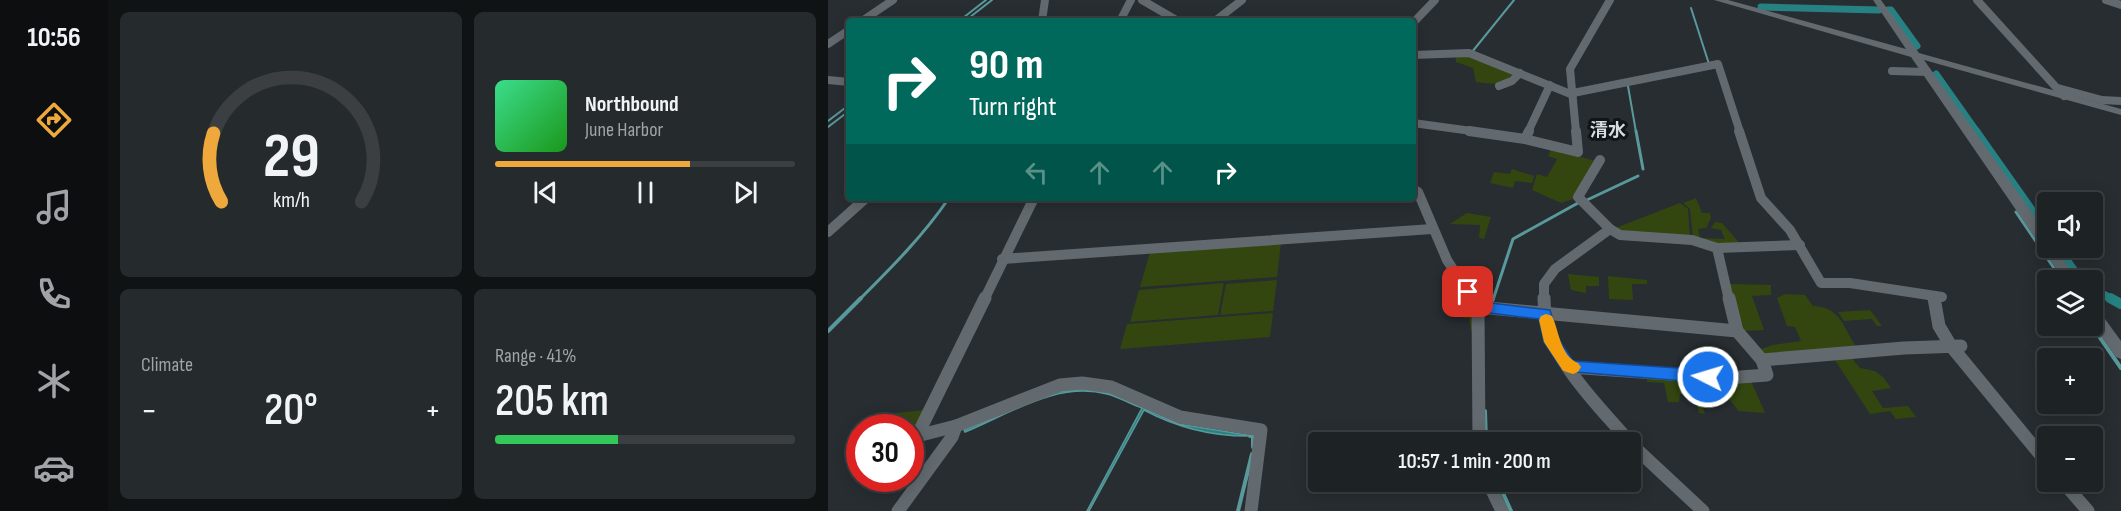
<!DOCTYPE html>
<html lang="en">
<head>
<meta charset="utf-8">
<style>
  :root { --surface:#1d2225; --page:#252a2d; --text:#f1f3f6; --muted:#a0a4a7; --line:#3b3f42; --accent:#eea83c }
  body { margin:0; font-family:"Sofia Sans Condensed","Noto Sans JP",sans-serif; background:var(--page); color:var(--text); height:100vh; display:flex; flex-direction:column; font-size:22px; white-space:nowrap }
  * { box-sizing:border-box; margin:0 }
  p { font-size:20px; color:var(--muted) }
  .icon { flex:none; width:33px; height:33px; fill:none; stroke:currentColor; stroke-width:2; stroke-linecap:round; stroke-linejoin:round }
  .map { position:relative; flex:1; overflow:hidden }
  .details { display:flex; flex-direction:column; gap:12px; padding:12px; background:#101314; width:720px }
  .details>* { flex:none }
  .banner { position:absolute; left:18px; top:18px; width:570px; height:183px; border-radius:6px; box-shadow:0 3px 15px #0003,0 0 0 2px var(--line); background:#00695c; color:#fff; overflow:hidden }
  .buttons { position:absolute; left:1209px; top:192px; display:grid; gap:12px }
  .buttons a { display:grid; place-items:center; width:66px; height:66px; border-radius:6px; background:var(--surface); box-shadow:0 3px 15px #0003,0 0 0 2px var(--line); font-size:30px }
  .speed { position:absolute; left:18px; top:414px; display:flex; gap:12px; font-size:30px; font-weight:700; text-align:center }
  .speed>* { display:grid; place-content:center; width:78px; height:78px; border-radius:50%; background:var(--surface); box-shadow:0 3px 15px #0003,0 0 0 2px var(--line); line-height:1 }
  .speed .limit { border:9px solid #d22; background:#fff; color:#111 }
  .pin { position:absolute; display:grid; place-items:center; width:51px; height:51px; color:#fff; margin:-26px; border-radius:12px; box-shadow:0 3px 9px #0006 }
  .me { position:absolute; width:66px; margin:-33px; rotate:275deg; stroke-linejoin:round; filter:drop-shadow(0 0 4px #0008) }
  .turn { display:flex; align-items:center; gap:21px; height:126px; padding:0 24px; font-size:27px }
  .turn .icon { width:78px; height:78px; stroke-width:2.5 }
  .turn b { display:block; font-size:42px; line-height:51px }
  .lanes { display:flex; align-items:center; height:57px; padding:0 24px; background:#0003; justify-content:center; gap:30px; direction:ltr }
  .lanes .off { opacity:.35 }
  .big { font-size:45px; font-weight:600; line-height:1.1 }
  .details .tile { flex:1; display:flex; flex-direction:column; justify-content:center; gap:9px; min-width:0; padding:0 21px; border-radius:9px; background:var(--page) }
  .details .dial { align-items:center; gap:0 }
  .dial svg { height:156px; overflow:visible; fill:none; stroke:var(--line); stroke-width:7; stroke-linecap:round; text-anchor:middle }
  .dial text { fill:var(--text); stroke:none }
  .song { display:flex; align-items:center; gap:18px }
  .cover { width:72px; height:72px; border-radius:9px; background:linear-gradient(135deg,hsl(150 70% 55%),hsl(120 70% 35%)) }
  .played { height:6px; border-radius:3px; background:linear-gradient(90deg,var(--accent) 65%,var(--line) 65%) }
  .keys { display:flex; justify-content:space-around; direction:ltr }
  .heat { display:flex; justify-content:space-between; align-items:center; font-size:33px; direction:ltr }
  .charge { height:9px; border-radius:4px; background:linear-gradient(90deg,#34c759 41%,var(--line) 0) }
  .details .tiles { flex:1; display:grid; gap:12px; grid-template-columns:repeat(2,1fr) }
  .trip { position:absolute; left:480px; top:432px; width:333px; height:60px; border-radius:6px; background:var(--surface); box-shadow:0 3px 15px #0003,0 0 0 2px var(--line); font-weight:600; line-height:60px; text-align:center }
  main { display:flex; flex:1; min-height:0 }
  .tab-bar { display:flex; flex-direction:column; width:108px; justify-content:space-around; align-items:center; background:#0c0e0f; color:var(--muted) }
  .tab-bar .icon { width:42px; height:42px }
  .tab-bar .selected { color:var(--accent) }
  .tab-bar b { font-size:27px; color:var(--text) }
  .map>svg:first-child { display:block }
</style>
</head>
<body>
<main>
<nav class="tab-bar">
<b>10:56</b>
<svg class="icon selected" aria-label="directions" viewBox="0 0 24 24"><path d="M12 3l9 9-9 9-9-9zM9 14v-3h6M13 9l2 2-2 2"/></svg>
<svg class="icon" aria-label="music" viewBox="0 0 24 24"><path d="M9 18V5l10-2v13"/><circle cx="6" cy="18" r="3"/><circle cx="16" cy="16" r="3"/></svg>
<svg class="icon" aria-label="phone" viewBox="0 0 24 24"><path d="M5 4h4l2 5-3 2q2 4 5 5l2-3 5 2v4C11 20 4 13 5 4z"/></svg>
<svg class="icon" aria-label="climate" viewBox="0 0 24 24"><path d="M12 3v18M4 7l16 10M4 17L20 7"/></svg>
<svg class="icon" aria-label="car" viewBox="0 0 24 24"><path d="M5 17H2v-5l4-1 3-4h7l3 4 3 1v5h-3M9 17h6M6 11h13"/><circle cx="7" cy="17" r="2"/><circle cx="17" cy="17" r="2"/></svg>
</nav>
<section class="details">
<div class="tiles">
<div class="tile dial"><svg viewBox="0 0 100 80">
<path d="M14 69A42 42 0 1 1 86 69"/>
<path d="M14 69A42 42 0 0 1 10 34" stroke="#eea83c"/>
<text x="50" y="56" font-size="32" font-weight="700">29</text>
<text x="50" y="72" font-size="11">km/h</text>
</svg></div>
<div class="tile">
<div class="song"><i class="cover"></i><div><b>Northbound</b><p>June Harbor</p></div></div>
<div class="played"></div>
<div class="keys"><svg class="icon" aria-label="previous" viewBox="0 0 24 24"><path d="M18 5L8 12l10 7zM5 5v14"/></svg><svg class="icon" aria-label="pause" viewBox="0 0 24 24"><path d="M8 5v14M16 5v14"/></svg><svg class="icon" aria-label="next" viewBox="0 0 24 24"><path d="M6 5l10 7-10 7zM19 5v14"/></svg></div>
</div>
<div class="tile"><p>Climate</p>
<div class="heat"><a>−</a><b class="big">20°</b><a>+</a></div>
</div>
<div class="tile"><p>Range · 41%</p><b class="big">205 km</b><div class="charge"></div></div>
</div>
</section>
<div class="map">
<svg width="1293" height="511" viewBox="0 0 1293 511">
  <rect width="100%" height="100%" fill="#272d31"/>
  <g fill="#334610">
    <path d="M 628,56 L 642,56 L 688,74 C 675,86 664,84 648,82 L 645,68 L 628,62 Z"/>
    <polygon points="723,149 768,161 748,198 733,203 704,190 709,174 719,177 729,159 720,156"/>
    <polygon points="684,169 706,176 704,183 687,181 685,188 662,183 666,172 682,174"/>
    <polygon points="868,198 874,213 882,213 883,218 878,228 870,229 872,238 897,239 893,230 883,228 887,222 894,223 913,245 890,247 865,238 862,209 855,203"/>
    <polygon points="852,203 860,209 862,238 807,236 785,229"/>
    <polygon points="639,213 663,217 656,239 651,238 652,225 622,224"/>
    <polygon points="453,243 449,277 312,287 322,252"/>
    <polygon points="740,274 771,277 771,286 758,286 758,293 743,290"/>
    <polygon points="780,276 819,280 819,284 804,284 805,300 781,299"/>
    <polygon points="449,280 445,311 392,315 398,284"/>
    <polygon points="396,283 390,315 302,322 311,290"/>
    <polygon points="901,284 943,285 943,295 924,296 936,330 915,331"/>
    <path d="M 957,294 L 977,295 L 985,306 C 1012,307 1015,326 1028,347 L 936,357 L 931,350 L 944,345 L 973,341 L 967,327 L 959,326 L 949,298 Z"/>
    <polygon points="632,298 641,298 648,308 648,331 643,331 641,318 635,318 635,314 622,314 625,304"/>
    <polygon points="1042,310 1054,326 1049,326 1044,319 1016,321 1010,312"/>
    <polygon points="445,313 442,337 292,349 299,324"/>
    <polygon points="1022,356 1032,368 1047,371 1055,377 1063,388 1044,391 1055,408 1080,406 1088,417 1068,419 1062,411 1042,414 1005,357"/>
    <polygon points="819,375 865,379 877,414 871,413 867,396 852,394 851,402 840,402 836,383 819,382"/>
    <path d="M 882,380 L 923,381 L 937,413 L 910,411 C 905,401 897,396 887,394 Z"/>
    <polygon points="98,410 87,433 83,433 82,428 60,428 67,413"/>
  </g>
  <path fill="#278182" stroke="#59999b" stroke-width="1.5" d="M 254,389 L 282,393 L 351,424 L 425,436 C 387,437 350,428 316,410 L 261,511 L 259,511 L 314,408 C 302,404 291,397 279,394 C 229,381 181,414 137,432 L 136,430 L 229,392 Z"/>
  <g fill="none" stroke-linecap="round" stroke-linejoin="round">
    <g stroke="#59999b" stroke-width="2">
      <polyline points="863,8 881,64"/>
      <polyline points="131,21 158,0"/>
      <polyline points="137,21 164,0"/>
      <polyline points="644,52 686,0"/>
      <polyline points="800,86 808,132"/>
      <polyline points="0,121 21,105"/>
      <polyline points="0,127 21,111"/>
    </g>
    <g stroke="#59999b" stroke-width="3">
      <polyline points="808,131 815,169"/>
      <polyline points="759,200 810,176"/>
      <polyline points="1188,212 1234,280"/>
      <path d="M 31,300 C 64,267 95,236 121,198"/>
      <polyline points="665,300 685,239 750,203"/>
    </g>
    <g stroke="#59999b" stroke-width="4">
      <polyline points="663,305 665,298"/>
      <polyline points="1264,326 1293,368"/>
      <polyline points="0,331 33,298"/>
      <polyline points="657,411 658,442"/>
      <polyline points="422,436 425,436 425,447"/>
      <polyline points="670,482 683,511"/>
      <polyline points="410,511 424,454"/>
    </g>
    <g stroke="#278182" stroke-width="7">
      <polyline points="933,7 1051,10"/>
      <polyline points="1060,10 1063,10 1089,46"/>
      <polyline points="1108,74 1149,132"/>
    </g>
    <g stroke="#278182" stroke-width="8">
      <polyline points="1148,131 1220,233"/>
      <polyline points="1230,248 1253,280"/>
      <polyline points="1264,288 1285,300"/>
    </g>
    <polyline stroke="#278182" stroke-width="10" points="1282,298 1293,304"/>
    <g stroke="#636a6f" stroke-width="8">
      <polyline points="314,0 350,21"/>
      <polyline points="1149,0 1236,96"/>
      <polyline points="1278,0 1293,5"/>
      <polyline points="34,21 65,0"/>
      <polyline points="214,21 217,0"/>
      <polyline points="292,21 303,0"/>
      <polyline points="387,21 414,0"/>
      <polyline points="585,23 607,0"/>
      <polyline points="0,44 21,30"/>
      <polyline points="585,55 641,53 745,95"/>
      <polyline points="1064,71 1099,72"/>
      <polyline points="0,80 21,82"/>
      <polyline points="671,86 684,81 692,73"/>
      <polyline points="1230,88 1274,100 1293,101"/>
      <polyline points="745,93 890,64 912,132"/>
      <polyline points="585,123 651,132"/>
      <polyline points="700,132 722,85"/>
      <polyline points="748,132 742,69 782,0"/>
    </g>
    <g stroke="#636a6f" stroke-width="10">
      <polyline points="641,131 697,139 750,152 748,131"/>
      <polyline points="911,131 933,198 962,230 993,283 1022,283 1114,297"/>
      <polyline points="697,139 701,131"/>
      <polyline points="772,160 750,197 782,229 792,235 864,240 889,248 972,245"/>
      <polyline points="585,189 590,192 619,260 645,300"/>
      <polyline points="0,232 38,198"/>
      <polyline points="889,248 901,300"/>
      <polyline points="174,259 604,229"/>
      <polyline points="1106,296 1107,300"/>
      <polyline points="156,300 206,198"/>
      <polyline points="716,300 716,284 727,269 782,229"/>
    </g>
    <g stroke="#636a6f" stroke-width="13">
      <polyline points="644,298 650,307 651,442"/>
      <path d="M 716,298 C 716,355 767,402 802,442"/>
      <polyline points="1106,298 1111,326 1123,346 1220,464"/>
      <polyline points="650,307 909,331"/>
      <polyline points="934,360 1076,348 1133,346"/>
      <polyline points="741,367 899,378 939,375 934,360 909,331 901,298"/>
      <polyline points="89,436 128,426 232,385 254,383 283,387 352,417 433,430 423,511"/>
      <polyline points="89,436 157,298"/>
      <polyline points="802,443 875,511"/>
      <polyline points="660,482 674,511"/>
      <polyline points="1235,482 1260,511"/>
      <polyline points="70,511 124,437 128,426"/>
    </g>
    <g fill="#636a6f" fill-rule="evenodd">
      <polygon points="886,0 900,0 1078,49 1045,0 1053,0 1091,53 1293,109 1293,115 1096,60 1220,235 1220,248 1227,248 1250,280 1236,280 1083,57"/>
      <polygon points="1264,307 1269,308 1293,341 1293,359 1288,357 1264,324"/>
    </g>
  </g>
  <polygon fill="#1a73e8" stroke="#114b97" stroke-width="1.5" points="640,286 645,288 655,302 722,310 731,340 745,361 880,370 885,372 888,377 885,381 880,383 735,371 716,342 711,319 645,311 633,292"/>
  <path fill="#f59e0b" d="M 718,314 L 724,316 C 731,330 732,356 750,363 L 753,367 L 750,372 L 745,374 L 735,371 L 716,342 L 711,320 L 713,316 Z"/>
  <g text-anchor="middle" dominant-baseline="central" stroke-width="6" stroke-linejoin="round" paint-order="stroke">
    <g font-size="18" font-weight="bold" fill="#d5dde2" stroke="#121517">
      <text x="780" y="130">清水</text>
    </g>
  </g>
</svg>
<div class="buttons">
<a><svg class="icon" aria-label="sound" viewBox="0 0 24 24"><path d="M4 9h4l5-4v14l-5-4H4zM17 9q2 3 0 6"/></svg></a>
<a><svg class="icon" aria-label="layers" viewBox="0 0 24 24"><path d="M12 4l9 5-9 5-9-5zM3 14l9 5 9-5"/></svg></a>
<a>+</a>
<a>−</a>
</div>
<div class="speed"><div class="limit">30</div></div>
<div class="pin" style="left:640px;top:292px;background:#d93025"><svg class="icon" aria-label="arrive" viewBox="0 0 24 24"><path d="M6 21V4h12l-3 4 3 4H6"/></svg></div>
<svg class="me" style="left:880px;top:377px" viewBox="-20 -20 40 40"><circle r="17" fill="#1a73e8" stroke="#fff" stroke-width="3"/><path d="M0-11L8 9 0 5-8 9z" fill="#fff"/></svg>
<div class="trip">10:57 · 1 min · 200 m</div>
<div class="banner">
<div class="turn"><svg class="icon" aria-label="right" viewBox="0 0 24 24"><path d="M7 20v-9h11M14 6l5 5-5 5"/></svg><div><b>90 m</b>Turn right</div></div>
<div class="lanes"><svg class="icon off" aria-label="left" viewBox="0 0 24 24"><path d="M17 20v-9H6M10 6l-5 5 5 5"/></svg><svg class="icon off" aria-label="ahead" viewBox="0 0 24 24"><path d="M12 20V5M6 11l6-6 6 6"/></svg><svg class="icon off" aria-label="ahead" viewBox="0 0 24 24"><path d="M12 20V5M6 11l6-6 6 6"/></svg><svg class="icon" aria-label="right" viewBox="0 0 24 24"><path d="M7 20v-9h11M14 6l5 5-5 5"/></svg></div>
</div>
</div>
</main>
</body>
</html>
